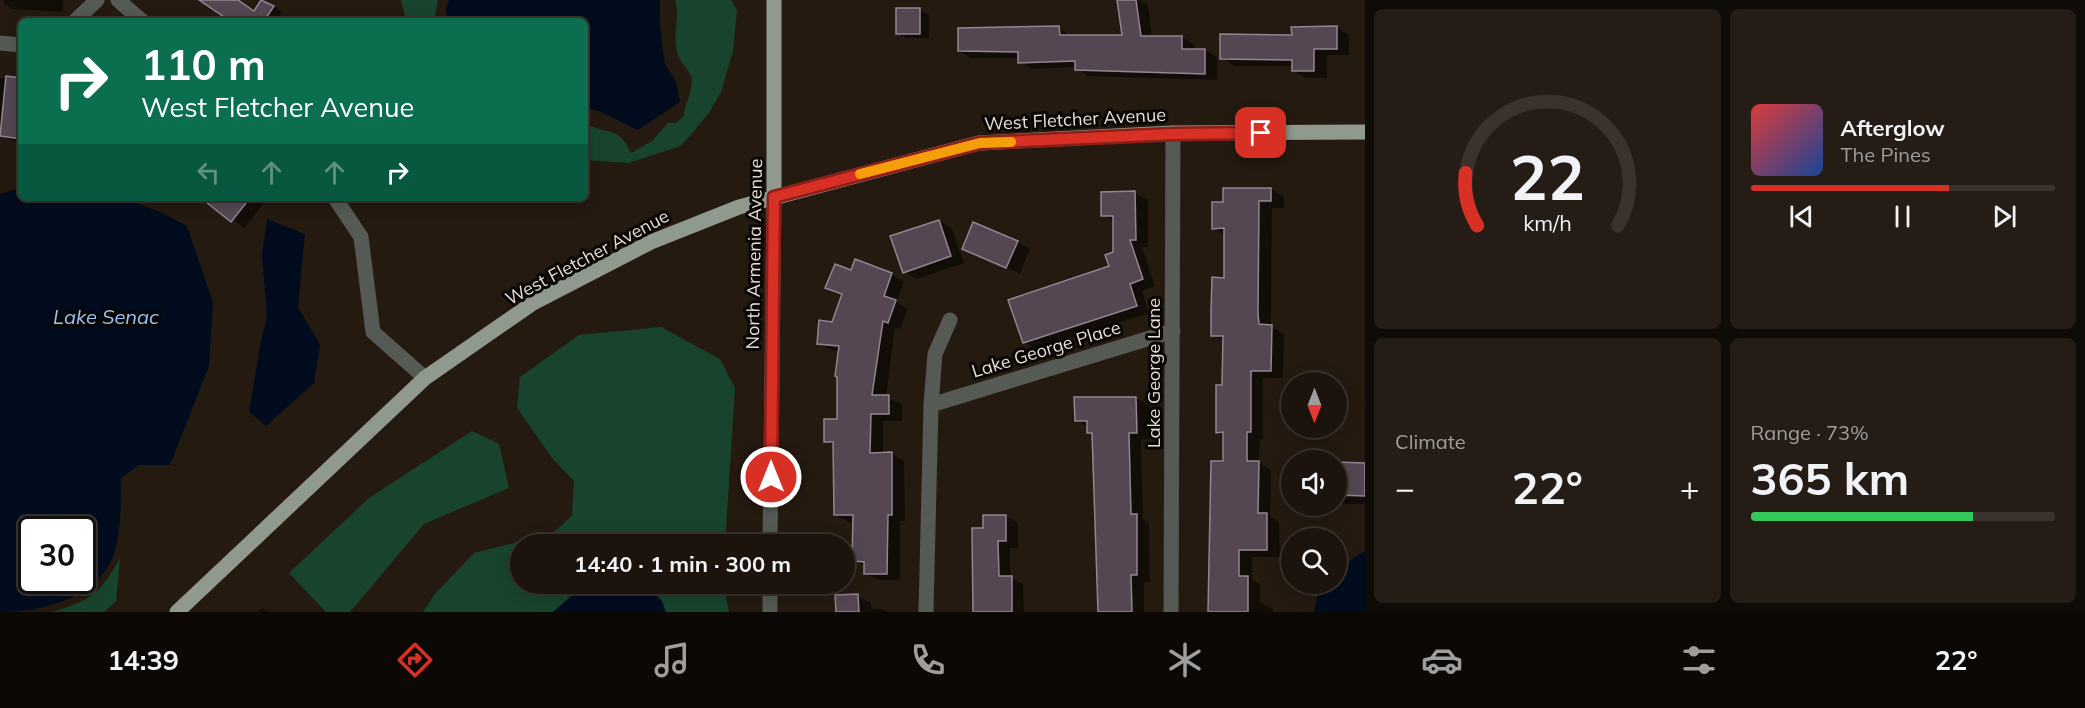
<!DOCTYPE html>
<html lang="en">
<head>
<meta charset="utf-8">
<style>
  :root { --surface:#1c140c; --page:#251d15; --text:#f1f3f6; --muted:#a09e9d; --line:#3a332d; --accent:#d93025 }
  body { margin:0; font-family:Mulish,sans-serif; background:var(--page); color:var(--text); height:100vh; display:flex; flex-direction:column; font-size:22px; white-space:nowrap }
  * { box-sizing:border-box; margin:0 }
  p { font-size:20px; color:var(--muted) }
  .icon { flex:none; width:33px; height:33px; fill:none; stroke:currentColor; stroke-width:2; stroke-linecap:round; stroke-linejoin:round }
  .map { position:relative; flex:1; overflow:hidden }
  .sheet { display:flex; flex-direction:column; gap:9px; padding:9px; background:#0f0b07; width:720px }
  .sheet>* { flex:none }
  .hud { position:absolute; left:18px; top:18px; width:570px; height:183px; border-radius:9px; box-shadow:0 3px 15px #0003,0 0 0 2px var(--line); background:#0b6e4f; color:#fff; overflow:hidden }
  .needle { width:39px; rotate:180deg }
  .tools { position:absolute; left:1281px; top:372px; display:grid; gap:12px }
  .tools a { display:grid; place-items:center; width:66px; height:66px; border-radius:50%; background:var(--surface); box-shadow:0 3px 15px #0003,0 0 0 2px var(--line); font-size:30px }
  .speed { position:absolute; left:18px; top:516px; display:flex; gap:12px; font-size:30px; font-weight:700; text-align:center }
  .speed>* { display:grid; place-content:center; width:78px; height:78px; border-radius:50%; background:var(--surface); box-shadow:0 3px 15px #0003,0 0 0 2px var(--line); line-height:1 }
  .speed .limit { border:3px solid #111; border-radius:9px; background:#fff; color:#111 }
  .pin { position:absolute; display:grid; place-items:center; width:51px; height:51px; color:#fff; margin:-26px; border-radius:12px; box-shadow:0 3px 9px #0006 }
  .me { position:absolute; width:66px; margin:-33px; rotate:0deg; stroke-linejoin:round; filter:drop-shadow(0 0 4px #0008) }
  .turn { display:flex; align-items:center; gap:21px; height:126px; padding:0 24px; font-size:27px }
  .turn .icon { width:78px; height:78px; stroke-width:2.5 }
  .turn b { display:block; font-size:42px; line-height:51px }
  .lanes { display:flex; align-items:center; height:57px; padding:0 24px; background:#0003; justify-content:center; gap:30px; direction:ltr }
  .lanes .off { opacity:.35 }
  .big { font-size:45px; font-weight:700; line-height:1.1 }
  .sheet .card { flex:1; display:flex; flex-direction:column; justify-content:center; gap:9px; min-width:0; padding:0 21px; border-radius:9px; background:var(--page) }
  .sheet .dial { align-items:center; gap:0 }
  .dial svg { height:156px; overflow:visible; fill:none; stroke:var(--line); stroke-width:7; stroke-linecap:round; text-anchor:middle }
  .dial text { fill:var(--text); stroke:none }
  .song { display:flex; align-items:center; gap:18px }
  .cover { width:72px; height:72px; border-radius:9px; background:linear-gradient(135deg,hsl(0 70% 55%),hsl(220 70% 35%)) }
  .played { height:6px; border-radius:3px; background:linear-gradient(90deg,var(--accent) 65%,var(--line) 65%) }
  .keys { display:flex; justify-content:space-around; direction:ltr }
  .heat { display:flex; justify-content:space-between; align-items:center; font-size:33px; direction:ltr }
  .charge { height:9px; border-radius:4px; background:linear-gradient(90deg,#34c759 73%,var(--line) 0) }
  .sheet .tiles { flex:1; display:grid; gap:9px; grid-template-columns:repeat(2,1fr) }
  .trip { position:absolute; left:510px; top:534px; width:345px; height:60px; border-radius:30px; background:var(--surface); box-shadow:0 3px 15px #0003,0 0 0 2px var(--line); font-weight:700; line-height:60px; text-align:center }
  .menu { display:flex; height:96px; justify-content:space-around; align-items:center; background:#0b0805; color:var(--muted) }
  .menu .icon { width:42px; height:42px }
  .menu .current { color:var(--accent) }
  .menu b { font-size:27px; color:var(--text) }
  main { display:flex; flex:1; min-height:0 }
  .map>svg:first-child { display:block }
</style>
</head>
<body>
<main>
<div class="map">
<svg width="1365" height="612" viewBox="0 0 1365 612">
  <rect width="100%" height="100%" fill="#251a10"/>
  <g fill="#18442d">
    <polygon points="401,0 438,0 434,21 406,21"/>
    <path d="M 675,0 L 731,0 L 737,10 L 733,51 L 721,92 L 709,113 L 681,146 L 628,163 L 585,160 L 585,123 C 605,135 619,125 631,153 L 652,141 L 668,123 L 676,123 L 684,116 C 684,104 695,89 691,76 C 687,66 679,64 676,47 C 674,31 680,15 675,0 Z"/>
    <polygon points="661,327 720,359 735,388 725,544 520,544 520,584 723,584 729,612 423,612 434,595 474,553 553,533 572,516 574,481 552,458 517,408 520,377 579,335"/>
    <polygon points="472,431 499,444 509,488 424,524 350,612 326,612 289,573 369,498"/>
    <path d="M 120,558 L 116,601 L 104,612 L 52,612 C 90,601 101,593 120,558 Z"/>
  </g>
  <g fill="#000c1e" fill-rule="evenodd">
    <polygon points="449,0 660,0 660,27 665,64 676,82 680,102 638,130 599,111 585,108 585,21 447,21 446,8"/>
    <path d="M 21,188 L 21,198 L 122,198 L 160,212 L 187,226 L 213,303 L 209,366 L 170,465 L 139,465 L 121,478 C 121,501 121,525 116,547 C 104,597 44,612 0,612 L 0,194 ZM 32,530 L 82,530 L 82,580 L 32,580 Z"/>
    <polygon points="267,219 305,234 298,307 320,345 314,383 266,426 249,412 261,341 267,317 262,255"/>
    <polygon points="1365,551 1365,612 1314,612 1320,584 1336,584 1337,569"/>
    <polygon points="585,584 644,584 662,601 666,612 553,612"/>
  </g>
  <g fill="#0007">
    <polygon points="4,0 63,0 63,12 13,9 4,4"/>
    <polygon points="216,0 236,0 255,12 263,0 282,12 276,21 233,21"/>
    <polygon points="1121,0 1139,0 1148,5 1152,37 1182,37 1194,44 1194,50 1205,50 1217,57 1217,80 1088,76 1076,67 1032,69 1020,62 1020,58 971,58 959,51 1059,28 1071,36 1124,36"/>
    <polygon points="898,10 920,10 929,15 929,38 906,38 898,33"/>
    <polygon points="1336,27 1349,35 1349,55 1327,55 1327,78 1306,78 1293,71 1293,66 1235,66 1222,58"/>
    <polygon points="0,78 21,80 21,143 0,136"/>
    <polygon points="1271,189 1284,197 1284,208 1272,208 1271,322 1271,326 1284,334 1283,378 1263,378 1263,439 1260,439 1259,463 1271,470 1270,516 1279,522 1280,557 1252,557 1252,580 1260,585 1260,602 1273,609 1273,612 1210,612 1225,436 1218,432 1224,387 1225,342 1212,335 1226,279 1225,235 1213,228 1225,203"/>
    <polygon points="1135,193 1148,200 1148,247 1142,247 1155,286 1142,291 1149,313 1037,349 1024,342 1111,267 1115,253 1114,222 1103,215"/>
    <polygon points="204,198 268,198 244,228"/>
    <polygon points="939,221 952,229 964,263 917,279 904,272"/>
    <polygon points="1017,242 1030,249 1020,274 964,248"/>
    <polygon points="851,272 891,274 904,282 896,302 908,309 900,329 895,327 886,397 902,404 902,421 883,421 883,454 891,454 904,461 905,521 900,521 900,580 878,580 865,573 865,567 854,560 854,522 848,522 836,515 835,446 826,441 838,420 840,351 831,350 818,343 833,323 843,296 827,287"/>
    <polygon points="1136,398 1149,406 1149,439 1141,439 1143,519 1149,523 1150,582 1144,582 1144,612 1100,612 1093,435 1089,432 1089,428 1076,420"/>
    <rect x="1336" y="464" width="29" height="40"/>
    <polygon points="1006,516 1018,523 1018,548 1010,548 1010,577 1023,584 1024,612 974,612 985,530"/>
    <polygon points="858,596 871,603 871,609 882,609 888,612 837,612"/>
    <polygon points="262,608 269,612 257,612"/>
  </g>
  <g fill="#544752" stroke="#938491" stroke-width="1.5">
    <polygon points="199,0 238,0 254,11 261,0 274,6 266,18 270,21 230,21"/>
    <polygon points="1117,0 1136,0 1141,36 1182,36 1182,49 1205,49 1205,74 1075,70 1075,61 1018,63 1018,52 958,51 958,28 1059,26 1060,35 1122,35"/>
    <rect x="896" y="8" width="24" height="26"/>
    <polygon points="1337,26 1337,49 1314,49 1314,71 1292,71 1292,60 1220,59 1220,34 1292,35 1291,27"/>
    <polygon points="6,76 21,78 21,139 0,136"/>
    <polygon points="1223,188 1271,188 1271,201 1259,201 1258,313 1259,324 1272,325 1271,371 1251,371 1251,432 1247,432 1247,461 1259,461 1258,513 1267,513 1267,550 1239,550 1239,576 1248,576 1248,612 1208,612 1211,461 1223,461 1223,432 1216,433 1216,385 1222,385 1223,336 1211,336 1211,312 1212,277 1224,278 1224,228 1212,229 1212,202 1223,202"/>
    <polygon points="1135,191 1136,240 1130,240 1143,279 1130,284 1137,306 1023,343 1008,300 1109,266 1105,255 1113,252 1113,216 1101,216 1101,192"/>
    <polygon points="201,198 250,198 231,222"/>
    <polygon points="939,220 951,256 903,273 890,236"/>
    <polygon points="973,222 1018,241 1006,268 962,249"/>
    <polygon points="855,259 892,273 884,296 896,300 888,323 883,321 872,395 889,395 889,414 871,414 870,453 892,452 892,515 888,515 887,574 864,574 864,562 852,561 853,515 834,515 833,442 824,442 824,419 837,419 837,377 835,376 839,346 817,344 819,320 832,322 842,294 825,288 835,264 851,270"/>
    <polygon points="1074,397 1136,397 1137,433 1129,433 1131,514 1137,514 1137,575 1131,575 1132,612 1098,612 1092,433 1087,433 1087,421 1075,421"/>
    <polygon points="1336,462 1365,463 1365,496 1336,495"/>
    <polygon points="983,515 1006,515 1006,541 998,541 999,576 1012,576 1012,612 973,612 972,528 983,528"/>
    <polygon points="858,594 859,612 836,612 835,595"/>
  </g>
  <g fill="none" stroke-linecap="round" stroke-linejoin="round">
    <g stroke="#555a54" stroke-width="15">
      <polyline points="118,0 142,21"/>
      <polyline points="75,21 97,0"/>
      <polyline points="0,43 21,45"/>
      <polyline points="335,198 361,237 373,332 425,378"/>
      <polyline points="931,405 1173,331"/>
      <polyline points="770,544 774,197"/>
      <polyline points="770,612 770,584"/>
      <polyline points="926,612 931,405 935,354 950,320"/>
      <polyline points="1171,612 1173,133"/>
    </g>
    <g stroke="#8f998d" stroke-width="15">
      <polyline points="774,0 774,197"/>
      <polyline points="177,612 425,378 533,303 651,242 739,207 979,143 1173,133 1365,132"/>
    </g>
  </g>
  <g fill="none" stroke-linecap="round" stroke-linejoin="round">
    <defs>
      <polyline id="route" points="771,477 774,197 980,143 1173,134 1261,133"/>
    </defs>
    <use href="#route" stroke="#8d1f18" stroke-width="15"/>
    <use href="#route" stroke="#d93025" stroke-width="10"/>
    <polyline stroke="#f59e0b" stroke-width="10" points="860,174 980,143 1011,142"/>
  </g>
  <g text-anchor="middle" dominant-baseline="central" stroke-width="6" stroke-linejoin="round" paint-order="stroke">
    <g font-size="18" fill="#e8dfd9" stroke="#0a0603">
      <text transform="translate(1075 119) rotate(-3)">West Fletcher Avenue</text>
      <text transform="translate(754 254) rotate(-89)">North Armenia Avenue</text>
      <text transform="translate(587 257) rotate(-28)">West Fletcher Avenue</text>
      <text transform="translate(1046 349) rotate(-17)">Lake George Place</text>
      <text transform="translate(1153 373) rotate(-90)">Lake George Lane</text>
    </g>
    <g font-size="20" font-style="italic" fill="#99c4f7" stroke="#0a0603">
      <text x="106" y="316">Lake Senac</text>
    </g>
  </g>
</svg>
<div class="tools">
<a><svg class="needle" viewBox="-14 -14 28 28"><path d="M0-13l5 13h-10z" fill="#e53935"/><path d="M0 13l5-13h-10z" fill="#a09e9d"/></svg></a>
<a><svg class="icon" aria-label="sound" viewBox="0 0 24 24"><path d="M4 9h4l5-4v14l-5-4H4zM17 9q2 3 0 6"/></svg></a>
<a><svg class="icon" aria-label="search" viewBox="0 0 24 24"><circle cx="10" cy="10" r="6"/><path d="M15 15l6 6"/></svg></a>
</div>
<div class="speed"><div class="limit">30</div></div>
<div class="pin" style="left:1261px;top:133px;background:#d93025"><svg class="icon" aria-label="arrive" viewBox="0 0 24 24"><path d="M6 21V4h12l-3 4 3 4H6"/></svg></div>
<svg class="me" style="left:771px;top:477px" viewBox="-20 -20 40 40"><circle r="17" fill="#d93025" stroke="#fff" stroke-width="3"/><path d="M0-11L8 9 0 5-8 9z" fill="#fff"/></svg>
<div class="trip">14:40 · 1 min · 300 m</div>
<div class="hud">
<div class="turn"><svg class="icon" aria-label="right" viewBox="0 0 24 24"><path d="M7 20v-9h11M14 6l5 5-5 5"/></svg><div><b>110 m</b>West Fletcher Avenue</div></div>
<div class="lanes"><svg class="icon off" aria-label="left" viewBox="0 0 24 24"><path d="M17 20v-9H6M10 6l-5 5 5 5"/></svg><svg class="icon off" aria-label="ahead" viewBox="0 0 24 24"><path d="M12 20V5M6 11l6-6 6 6"/></svg><svg class="icon off" aria-label="ahead" viewBox="0 0 24 24"><path d="M12 20V5M6 11l6-6 6 6"/></svg><svg class="icon" aria-label="right" viewBox="0 0 24 24"><path d="M7 20v-9h11M14 6l5 5-5 5"/></svg></div>
</div>
</div>
<section class="sheet">
<div class="tiles">
<div class="card dial"><svg viewBox="0 0 100 80">
<path d="M14 69A42 42 0 1 1 86 69"/>
<path d="M14 69A42 42 0 0 1 8 42" stroke="#d93025"/>
<text x="50" y="56" font-size="32" font-weight="700">22</text>
<text x="50" y="72" font-size="11">km/h</text>
</svg></div>
<div class="card">
<div class="song"><i class="cover"></i><div><b>Afterglow</b><p>The Pines</p></div></div>
<div class="played"></div>
<div class="keys"><svg class="icon" aria-label="previous" viewBox="0 0 24 24"><path d="M18 5L8 12l10 7zM5 5v14"/></svg><svg class="icon" aria-label="pause" viewBox="0 0 24 24"><path d="M8 5v14M16 5v14"/></svg><svg class="icon" aria-label="next" viewBox="0 0 24 24"><path d="M6 5l10 7-10 7zM19 5v14"/></svg></div>
</div>
<div class="card"><p>Climate</p>
<div class="heat"><a>−</a><b class="big">22°</b><a>+</a></div>
</div>
<div class="card"><p>Range · 73%</p><b class="big">365 km</b><div class="charge"></div></div>
</div>
</section>
</main>
<nav class="menu">
<b>14:39</b>
<svg class="icon current" aria-label="directions" viewBox="0 0 24 24"><path d="M12 3l9 9-9 9-9-9zM9 14v-3h6M13 9l2 2-2 2"/></svg>
<svg class="icon" aria-label="music" viewBox="0 0 24 24"><path d="M9 18V5l10-2v13"/><circle cx="6" cy="18" r="3"/><circle cx="16" cy="16" r="3"/></svg>
<svg class="icon" aria-label="phone" viewBox="0 0 24 24"><path d="M5 4h4l2 5-3 2q2 4 5 5l2-3 5 2v4C11 20 4 13 5 4z"/></svg>
<svg class="icon" aria-label="climate" viewBox="0 0 24 24"><path d="M12 3v18M4 7l16 10M4 17L20 7"/></svg>
<svg class="icon" aria-label="car" viewBox="0 0 24 24"><path d="M5 17H2v-5l4-1 3-4h7l3 4 3 1v5h-3M9 17h6M6 11h13"/><circle cx="7" cy="17" r="2"/><circle cx="17" cy="17" r="2"/></svg>
<svg class="icon" aria-label="filters" viewBox="0 0 24 24"><path d="M4 7h16M4 17h16"/><circle cx="9" cy="7" r="2"/><circle cx="15" cy="17" r="2"/></svg>
<b>22°</b>
</nav>
</body>
</html>
